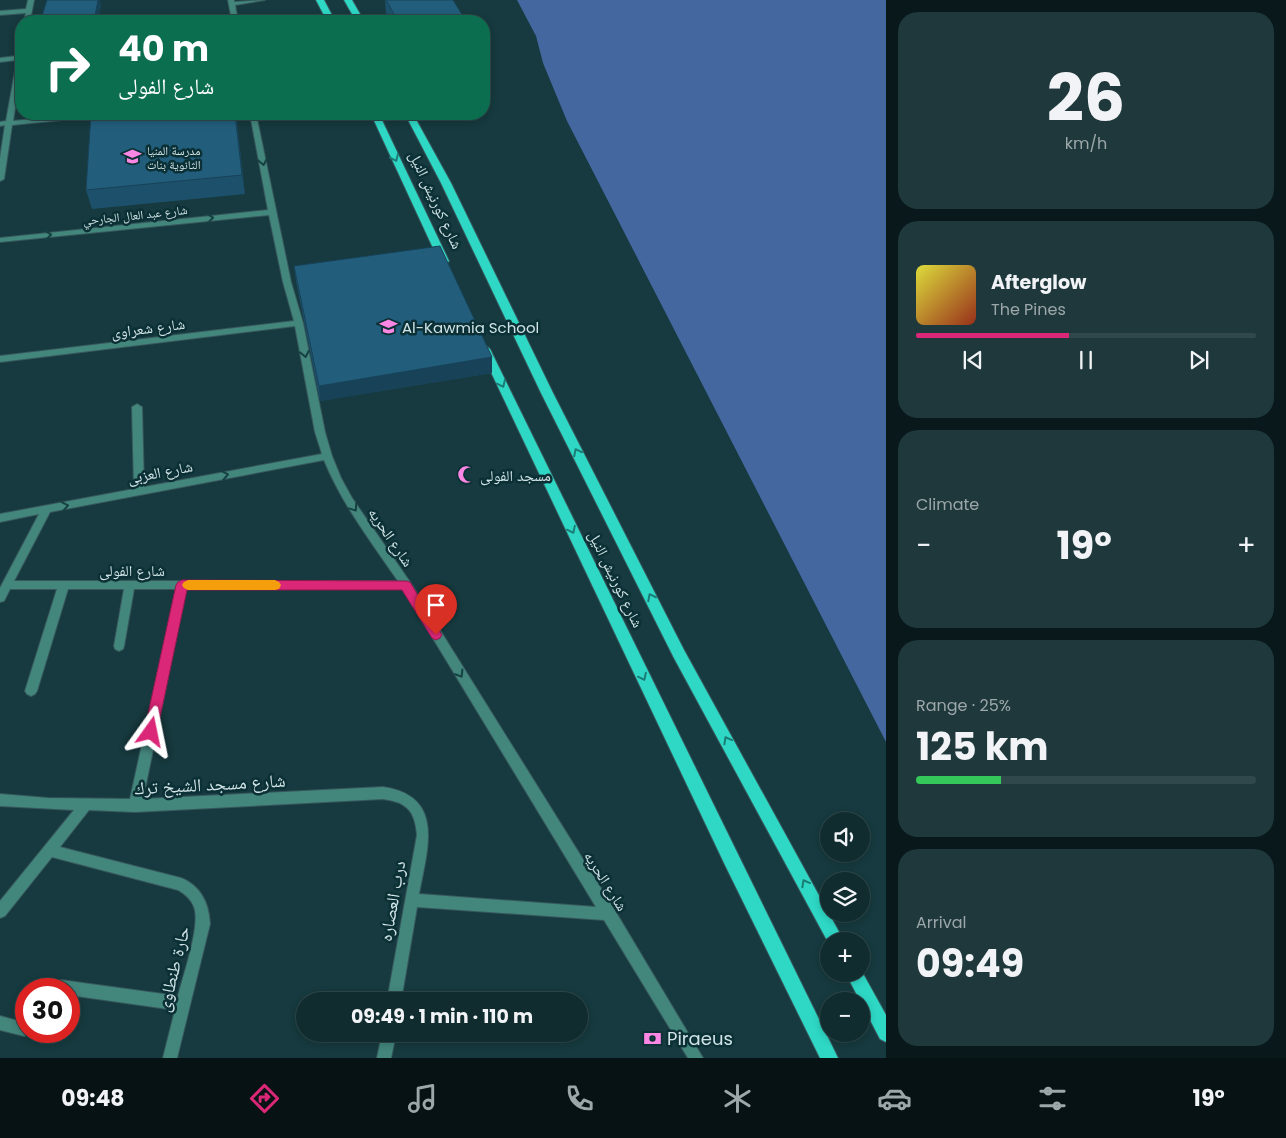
<!DOCTYPE html>
<html lang="en">
<head>
<meta charset="utf-8">
<style>
  :root { --surface:#102c2f; --page:#1e383b; --text:#f1f3f6; --muted:#9ca7aa; --line:#30484b; --accent:#db2777 }
  body { margin:0; font-family:Poppins,"Noto Naskh Arabic",sans-serif; background:var(--page); color:var(--text); height:100vh; display:flex; flex-direction:column; font-size:19px; white-space:nowrap }
  * { box-sizing:border-box; margin:0 }
  p { font-size:16px; color:var(--muted) }
  .icon { flex:none; width:28px; height:28px; fill:none; stroke:currentColor; stroke-width:2; stroke-linecap:round; stroke-linejoin:round }
  .map { position:relative; flex:1; overflow:hidden }
  .sheet { display:flex; flex-direction:column; gap:12px; padding:12px; background:#09181a; width:400px }
  .sheet>* { flex:none }
  .guide { position:absolute; left:15px; top:15px; width:475px; height:105px; border-radius:20px; box-shadow:0 2px 8px #0003,0 0 0 1px var(--line); background:#0b6e4f; color:#fff; overflow:hidden }
  .fabs { position:absolute; left:820px; top:812px; display:grid; gap:10px }
  .fabs a { display:grid; place-items:center; width:50px; height:50px; border-radius:50%; background:var(--surface); box-shadow:0 2px 8px #0003,0 0 0 1px var(--line); font-size:25px }
  .speed { position:absolute; left:15px; top:978px; display:flex; gap:10px; font-size:25px; font-weight:700; text-align:center }
  .speed>* { display:grid; place-content:center; width:65px; height:65px; border-radius:50%; background:var(--surface); box-shadow:0 2px 8px #0003,0 0 0 1px var(--line); line-height:1 }
  .speed .limit { border:8px solid #d22; background:#fff; color:#111 }
  .pin { position:absolute; display:grid; place-items:center; width:42px; height:42px; color:#fff; margin:-51px -21px; border-radius:50% 50% 50% 0; rotate:-45deg; box-shadow:0 0 5px #0007 }
  .pin .icon { rotate:45deg }
  .me { position:absolute; width:55px; margin:-28px; rotate:12deg; stroke-linejoin:round; filter:drop-shadow(0 0 4px #0008) }
  .turn { display:flex; align-items:center; gap:18px; height:105px; padding:0 20px; font-size:22px }
  .turn .icon { width:65px; height:65px; stroke-width:2.5 }
  .turn b { display:block; font-size:35px; line-height:42px }
  .big { font-size:38px; font-weight:700; line-height:1.1 }
  .sheet .card { flex:1; display:flex; flex-direction:column; justify-content:center; gap:8px; min-width:0; padding:0 18px; border-radius:20px; background:var(--page) }
  .sheet .dial { align-items:center; gap:0 }
  .dial b { font-size:65px; line-height:1 }
  .song { display:flex; align-items:center; gap:15px }
  .cover { width:60px; height:60px; border-radius:8px; background:linear-gradient(135deg,hsl(60 70% 55%),hsl(10 70% 35%)) }
  .played { height:5px; border-radius:2px; background:linear-gradient(90deg,var(--accent) 45%,var(--line) 45%) }
  .keys { display:flex; justify-content:space-around; direction:ltr }
  .heat { display:flex; justify-content:space-between; align-items:center; font-size:28px; direction:ltr }
  .charge { height:8px; border-radius:4px; background:linear-gradient(90deg,#34c759 25%,var(--line) 0) }
  .trip { position:absolute; left:296px; top:992px; width:292px; height:50px; border-radius:25px; background:var(--surface); box-shadow:0 2px 8px #0003,0 0 0 1px var(--line); font-weight:700; line-height:50px; text-align:center }
  .menu { display:flex; height:80px; justify-content:space-around; align-items:center; background:#061213; color:var(--muted) }
  .menu .icon { width:35px; height:35px }
  .menu .on { color:var(--accent) }
  .menu b { font-size:22px; color:var(--text) }
  main { display:flex; flex:1; min-height:0 }
  .map>svg:first-child { display:block }
</style>
</head>
<body>
<main>
<div class="map">
<svg width="886" height="1058" viewBox="0 0 886 1058">
  <rect width="100%" height="100%" fill="#163a3f"/>
  <polygon fill="#44679f" points="517,0 886,0 886,742 567,121 543,63 536,36"/>
  <g fill="none" stroke-linecap="round" stroke-linejoin="round">
    <defs>
      <g id="street">
        <polygon points="28,0 34,0 30,21 24,21 26,13 0,15 0,11 26,9"/>
        <polygon points="228,0 234,0 234,2 265,0 235,5 238,21 232,21"/>
        <polygon points="21,50 21,70 13,121 84,114 105,114 102,116 12,125 4,179 0,181 0,158 5,125 0,126 0,122 6,121 17,60 0,62 0,58 17,56 18,52"/>
        <path d="M 250,114 L 256,114 L 291,282 L 303,323 L 325,432 L 332,456 L 341,478 L 352,498 L 410,582 L 614,909 L 703,1058 L 688,1058 L 604,920 L 417,907 L 401,1001 L 387,1001 L 417,835 C 415,811 407,802 383,799 L 135,812 L 89,810 L 60,847 L 181,878 C 201,886 209,904 210,924 L 177,1058 L 163,1058 L 175,1010 L 69,995 L 69,989 L 55,989 L 54,987 L 56,982 L 61,980 L 178,996 C 183,976 201,925 194,907 C 191,899 185,894 178,890 L 52,857 L 5,916 L 0,918 L 0,901 L 74,810 L 0,806 L 0,794 L 48,798 L 130,799 L 176,589 L 134,589 L 124,646 L 123,649 L 119,651 L 115,649 L 114,646 L 124,589 L 68,589 L 37,691 L 35,694 L 31,696 L 27,694 L 25,691 L 57,589 L 10,589 L 4,601 L 0,602 L 0,588 L 39,514 L 0,522 L 0,514 L 134,489 L 132,407 L 137,404 L 142,407 L 144,487 L 322,454 L 315,432 L 295,326 L 0,362 L 0,356 L 294,321 L 283,282 L 269,215 L 0,242 L 0,238 L 268,210 ZM 324,460 C 342,504 371,542 398,581 L 14,581 L 50,512 ZM 186,589 L 403,589 L 596,907 L 419,894 C 427,850 446,796 383,787 L 143,799 Z"/>
        <polygon points="0,1016 26,1023 26,1031 30,1031 29,1034 24,1036 0,1030"/>
        <polygon points="382,1034 396,1034 391,1058 377,1058"/>
      </g>
      <g id="primary">
        <polygon points="316,0 324,0 335,21 327,21"/>
        <polygon points="344,0 352,0 364,21 356,21"/>
        <polygon points="371,114 379,114 449,261 447,263 444,264 439,261"/>
        <polygon points="405,114 413,114 451,183 553,393 684,650 844,941 829,941 829,944 674,658 541,393 441,183"/>
        <polygon points="485,345 490,349 838,1058 820,1058 725,865 480,349"/>
        <polygon points="861,970 886,1015 886,1042 880,1039 846,974 861,974"/>
      </g>
    </defs>
    <use href="#street" stroke="#37585d" stroke-width="2"/>
    <use href="#primary" stroke="#37585d" stroke-width="2"/>
    <use href="#street" fill="#43867c" fill-rule="evenodd"/>
    <use href="#primary" fill="#2ed8c5" fill-rule="evenodd"/>
  </g>
  <g fill="#1d516b">
    <polygon points="385,0 466,21 390,21 386,14"/>
    <polygon points="101,5 98,21 42,21 41,19"/>
    <polygon points="91,114 236,114 245,194 92,209 86,190"/>
    <polygon points="294,266 492,357 492,373 320,401 296,281"/>
  </g>
  <g fill="#184257">
    <polygon points="98,0 100,0 101,5 98,21 96,21 95,16"/>
    <polygon points="235,114 236,114 245,194 242,175"/>
    <polygon points="492,357 492,373 320,401 319,386"/>
  </g>
  <g fill="#225e7c" stroke="#184257">
    <polygon points="47,0 98,0 95,16 41,19"/>
    <polygon points="386,0 453,0 466,21 398,21"/>
    <polygon points="91,114 235,114 242,175 86,190"/>
    <polygon points="440,246 492,357 319,386 294,266"/>
  </g>
  <defs><path id="oneway-chevron" d="M-2-3.5L2.5 0L-2 3.5" fill="none" stroke-width="1.6" stroke-linecap="round" stroke-linejoin="round" transform="scale(1.25)"/></defs>
  <g stroke="#1b7c76">
    <use href="#oneway-chevron" transform="translate(395 158) rotate(65)"/>
    <use href="#oneway-chevron" transform="translate(502 384) rotate(65)"/>
    <use href="#oneway-chevron" transform="translate(577 452) rotate(-117)"/>
    <use href="#oneway-chevron" transform="translate(572 530) rotate(64)"/>
    <use href="#oneway-chevron" transform="translate(651 597) rotate(-117)"/>
    <use href="#oneway-chevron" transform="translate(643 677) rotate(64)"/>
    <use href="#oneway-chevron" transform="translate(727 740) rotate(-119)"/>
    <use href="#oneway-chevron" transform="translate(805 883) rotate(-119)"/>
  </g>
  <g stroke="#164143">
    <use href="#oneway-chevron" transform="translate(263 162) rotate(79)"/>
    <use href="#oneway-chevron" transform="translate(210 218) rotate(-6)"/>
    <use href="#oneway-chevron" transform="translate(48 235) rotate(-6)"/>
    <use href="#oneway-chevron" transform="translate(305 354) rotate(79)"/>
    <use href="#oneway-chevron" transform="translate(225 475) rotate(-11)"/>
    <use href="#oneway-chevron" transform="translate(65 506) rotate(-11)"/>
    <use href="#oneway-chevron" transform="translate(354 508) rotate(56)"/>
    <use href="#oneway-chevron" transform="translate(460 674) rotate(58)"/>
  </g>
  <polygon fill="#db2777" stroke="#8e194d" points="182,580 406,581 410,582 442,635 440,638 436,640 432,638 402,590 187,590 157,732 155,737 151,738 146,737 144,732 176,585 178,582"/>
  <polygon fill="#f59e0b" points="188,580 275,580 279,582 281,585 279,589 275,590 188,590 184,588 182,585 184,582"/>
  <defs>
    <symbol id="school-bare" viewBox="-9 -9 18 18"><path d="M0-5L7-2L0 1L-7-2ZM-4 1L0 2.5L4 1V4Q0 6-4 4Z" fill="#fc86e3" stroke="#0b3035" stroke-width="2.5" paint-order="stroke"/></symbol>
    <symbol id="mosque-bare" viewBox="-9 -9 18 18"><path d="M3.5-4.9A6 6 0 1 0 3.5 4.9A5 5 0 1 1 3.5-4.9Z" fill="#fc86e3" stroke="#0b3035" stroke-width="2.5" paint-order="stroke"/></symbol>
    <symbol id="bank-bare" viewBox="-9 -9 18 18"><path d="M-6-4H6V4H-6ZM0-2.3a2.3 2.3 0 1 0 0 4.6a2.3 2.3 0 1 0 0-4.6Z" fill="#fc86e3" stroke="#0b3035" stroke-width="2.5" paint-order="stroke"/></symbol>
  </defs>
  <g fill-rule="evenodd">
    <use href="#school-bare" x="120" y="144" width="25" height="25"/>
    <use href="#school-bare" x="376" y="314" width="25" height="25"/>
    <use href="#mosque-bare" x="454" y="462" width="25" height="25"/>
    <use href="#bank-bare" x="640" y="1026" width="25" height="25"/>
  </g>
  <g text-anchor="middle" dominant-baseline="central" stroke-width="5" stroke-linejoin="round" paint-order="stroke">
    <g font-size="12" fill="#d0e3e6" stroke="#0b3035" text-anchor="start">
      <text x="147" y="150">مدرسة المنيا<tspan x="147" dy="14">الثانوية بنات</tspan></text>
    </g>
    <g font-size="12" fill="#d0e3e6" stroke="#0b3035">
      <text transform="translate(135 215) rotate(-6)">شارع عبد العال الجارحي</text>
    </g>
    <g font-size="15" fill="#d0e3e6" stroke="#0b3035">
      <text transform="translate(436 200) rotate(65)">شارع كورنيش النيل</text>
      <text transform="translate(148 328) rotate(-7)">شارع شعراوى</text>
      <text transform="translate(160 472) rotate(-11)">شارع العزبى</text>
      <text transform="translate(391 537) rotate(56)">شارع الحريه</text>
      <text x="132" y="570">شارع الفولى</text>
      <text transform="translate(616 579) rotate(64)">شارع كورنيش النيل</text>
      <text transform="translate(606 881) rotate(58)">شارع الحريه</text>
    </g>
    <g font-size="15" fill="#d0e3e6" stroke="#0b3035" text-anchor="start">
      <text x="402" y="327">Al-Kawmia School</text>
      <text x="480" y="475">مسجد الفولى</text>
    </g>
    <g font-size="18" fill="#d0e3e6" stroke="#0b3035">
      <text transform="translate(210 784) rotate(-3)">شارع مسجد الشيخ ترك</text>
      <text transform="translate(392 901) rotate(-80)">درب العصاره</text>
      <text transform="translate(173 969) rotate(-76)">حارة طنطاوى</text>
    </g>
    <g font-size="18" fill="#d0e3e6" stroke="#0b3035" text-anchor="start">
      <text x="667" y="1038">Piraeus</text>
    </g>
  </g>
</svg>
<div class="fabs">
<a><svg class="icon" aria-label="sound" viewBox="0 0 24 24"><path d="M4 9h4l5-4v14l-5-4H4zM17 9q2 3 0 6"/></svg></a>
<a><svg class="icon" aria-label="layers" viewBox="0 0 24 24"><path d="M12 4l9 5-9 5-9-5zM3 14l9 5 9-5"/></svg></a>
<a>+</a>
<a>−</a>
</div>
<div class="speed"><div class="limit">30</div></div>
<div class="pin" style="left:436px;top:635px;background:#d93025"><svg class="icon" aria-label="arrive" viewBox="0 0 24 24"><path d="M6 21V4h12l-3 4 3 4H6"/></svg></div>
<svg class="me" style="left:151px;top:732px" viewBox="-20 -20 40 40"><path d="M0-17L14 15 0 8-14 15z" fill="#db2777" stroke="#fff" stroke-width="4"/></svg>
<div class="trip">09:49 · 1 min · 110 m</div>
<div class="guide">
<div class="turn"><svg class="icon" aria-label="right" viewBox="0 0 24 24"><path d="M7 20v-9h11M14 6l5 5-5 5"/></svg><div><b>40 m</b>شارع الفولى</div></div>
</div>
</div>
<section class="sheet">
<div class="card dial"><b>26</b><p>km/h</p></div>
<div class="card">
<div class="song"><i class="cover"></i><div><b>Afterglow</b><p>The Pines</p></div></div>
<div class="played"></div>
<div class="keys"><svg class="icon" aria-label="previous" viewBox="0 0 24 24"><path d="M18 5L8 12l10 7zM5 5v14"/></svg><svg class="icon" aria-label="pause" viewBox="0 0 24 24"><path d="M8 5v14M16 5v14"/></svg><svg class="icon" aria-label="next" viewBox="0 0 24 24"><path d="M6 5l10 7-10 7zM19 5v14"/></svg></div>
</div>
<div class="card"><p>Climate</p>
<div class="heat"><a>−</a><b class="big">19°</b><a>+</a></div>
</div>
<div class="card"><p>Range · 25%</p><b class="big">125 km</b><div class="charge"></div></div>
<div class="card"><p>Arrival</p><b class="big">09:49</b></div>
</section>
</main>
<nav class="menu">
<b>09:48</b>
<svg class="icon on" aria-label="directions" viewBox="0 0 24 24"><path d="M12 3l9 9-9 9-9-9zM9 14v-3h6M13 9l2 2-2 2"/></svg>
<svg class="icon" aria-label="music" viewBox="0 0 24 24"><path d="M9 18V5l10-2v13"/><circle cx="6" cy="18" r="3"/><circle cx="16" cy="16" r="3"/></svg>
<svg class="icon" aria-label="phone" viewBox="0 0 24 24"><path d="M5 4h4l2 5-3 2q2 4 5 5l2-3 5 2v4C11 20 4 13 5 4z"/></svg>
<svg class="icon" aria-label="climate" viewBox="0 0 24 24"><path d="M12 3v18M4 7l16 10M4 17L20 7"/></svg>
<svg class="icon" aria-label="car" viewBox="0 0 24 24"><path d="M5 17H2v-5l4-1 3-4h7l3 4 3 1v5h-3M9 17h6M6 11h13"/><circle cx="7" cy="17" r="2"/><circle cx="17" cy="17" r="2"/></svg>
<svg class="icon" aria-label="filters" viewBox="0 0 24 24"><path d="M4 7h16M4 17h16"/><circle cx="9" cy="7" r="2"/><circle cx="15" cy="17" r="2"/></svg>
<b>19°</b>
</nav>
</body>
</html>
